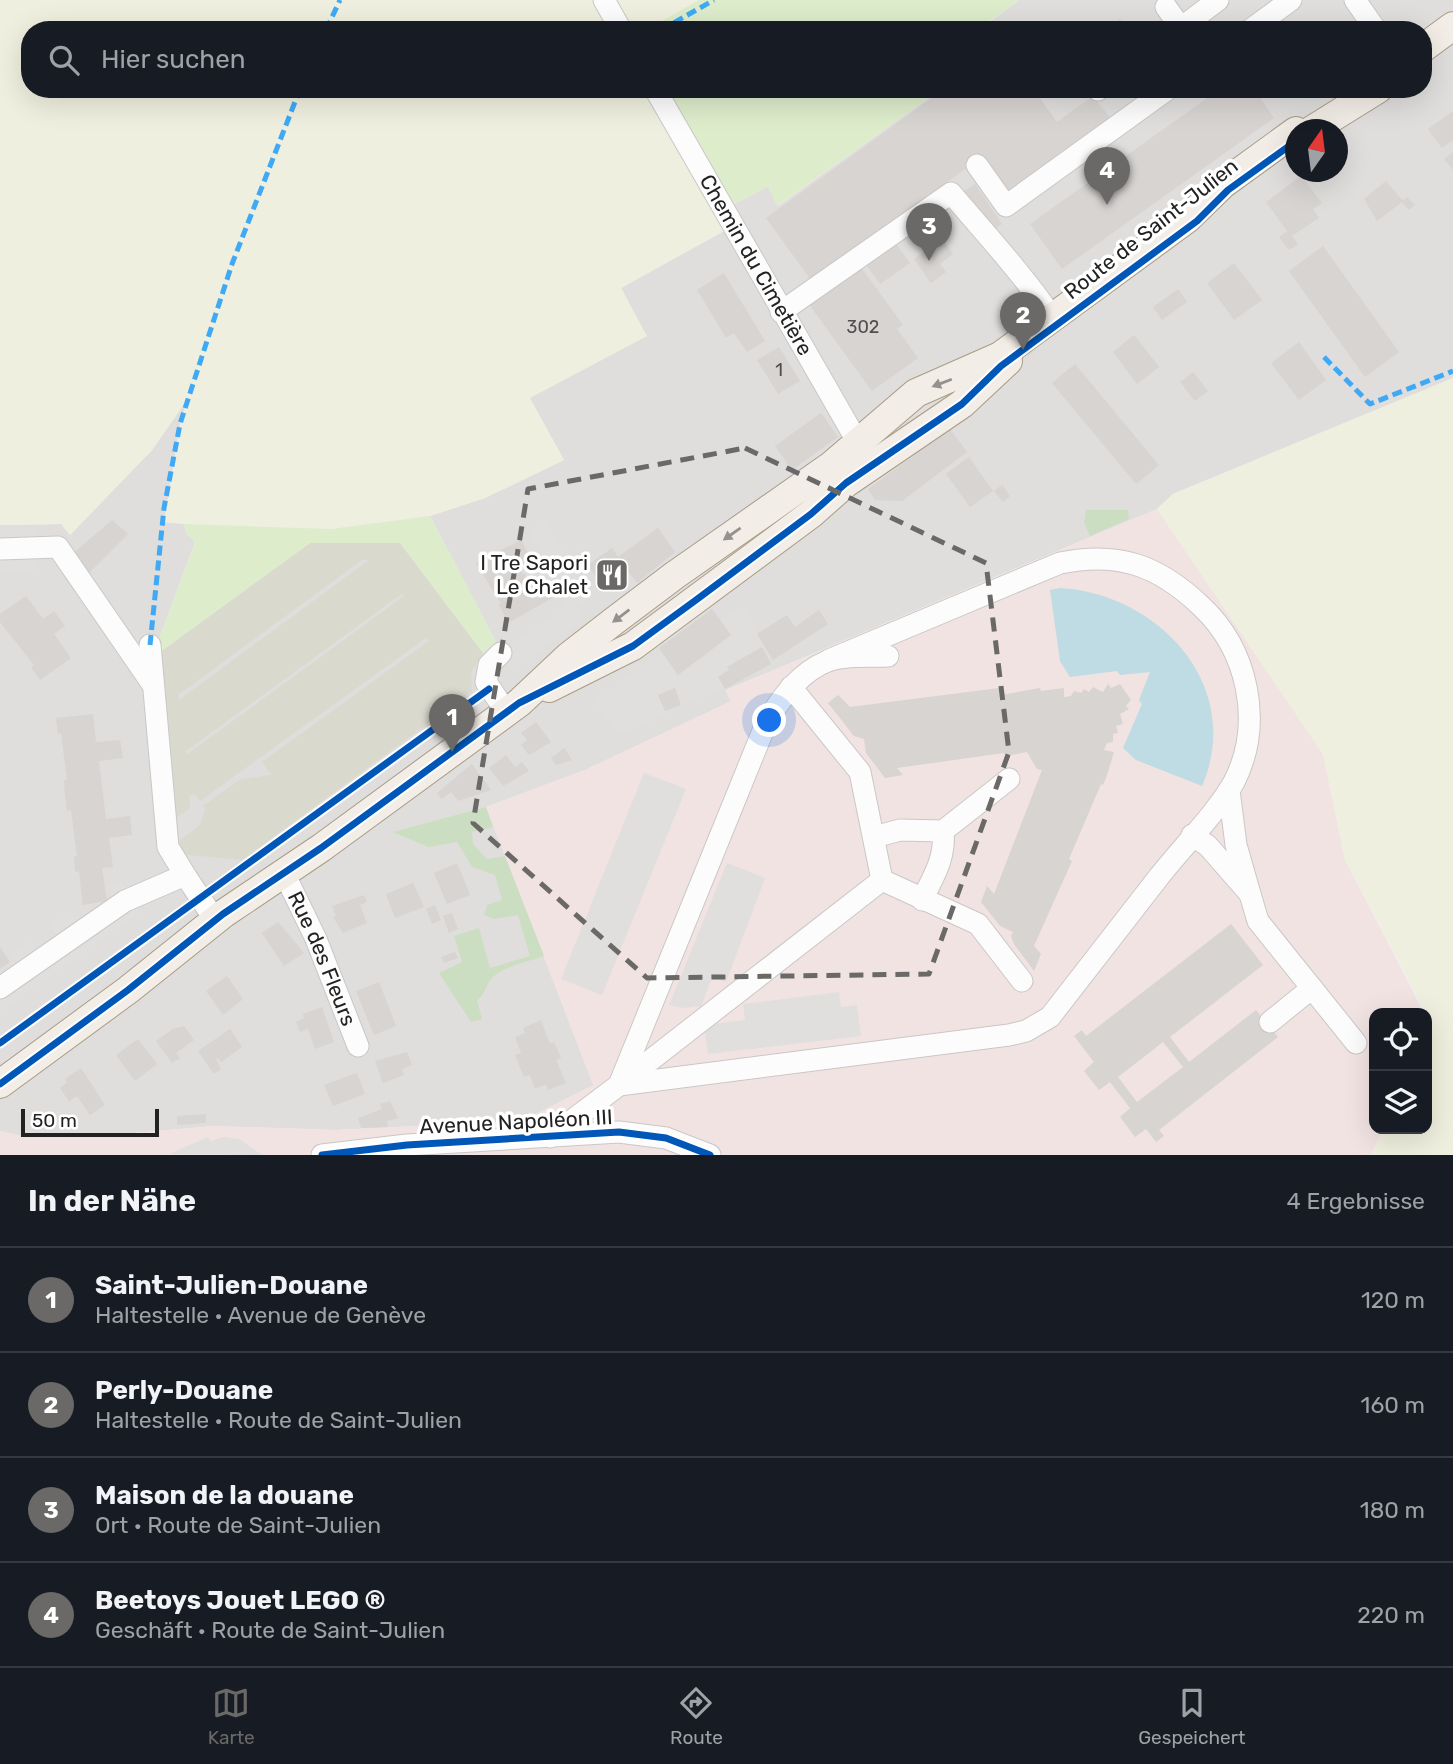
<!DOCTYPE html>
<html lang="de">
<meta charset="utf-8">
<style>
:root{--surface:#171b24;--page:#20242c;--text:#f1f3f6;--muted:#9ea1a6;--line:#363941;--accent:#6a6968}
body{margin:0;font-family:Rubik,sans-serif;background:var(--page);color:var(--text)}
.controls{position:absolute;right:21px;bottom:21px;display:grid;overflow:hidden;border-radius:14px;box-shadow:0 7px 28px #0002}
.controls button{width:63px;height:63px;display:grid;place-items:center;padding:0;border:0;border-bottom:2px solid var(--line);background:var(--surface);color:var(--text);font:35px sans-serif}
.compass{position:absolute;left:1285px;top:119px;width:63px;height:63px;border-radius:50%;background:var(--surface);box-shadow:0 7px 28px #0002;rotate:14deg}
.scale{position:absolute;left:21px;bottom:18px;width:138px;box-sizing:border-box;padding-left:7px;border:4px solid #222;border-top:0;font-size:19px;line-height:24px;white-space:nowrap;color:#222;-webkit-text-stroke:5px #fff;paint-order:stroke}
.you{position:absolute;left:770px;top:721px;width:24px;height:24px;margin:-18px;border:5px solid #fff;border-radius:50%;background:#1a73e8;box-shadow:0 0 0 10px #1a73e833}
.badge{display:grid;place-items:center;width:46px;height:46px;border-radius:50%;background:var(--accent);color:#fff;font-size:23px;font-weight:700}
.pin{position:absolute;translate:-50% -58px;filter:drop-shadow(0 2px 4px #0008)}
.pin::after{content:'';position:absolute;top:37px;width:24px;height:21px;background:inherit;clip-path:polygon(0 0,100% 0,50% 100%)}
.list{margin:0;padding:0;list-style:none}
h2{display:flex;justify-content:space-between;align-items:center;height:91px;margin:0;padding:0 28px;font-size:30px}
h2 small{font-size:23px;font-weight:400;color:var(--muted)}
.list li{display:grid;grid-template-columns:46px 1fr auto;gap:21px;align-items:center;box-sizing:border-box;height:105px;padding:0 28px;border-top:2px solid var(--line)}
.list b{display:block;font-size:26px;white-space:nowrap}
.list p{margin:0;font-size:23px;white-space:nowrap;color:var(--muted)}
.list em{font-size:23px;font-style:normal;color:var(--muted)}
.icon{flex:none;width:38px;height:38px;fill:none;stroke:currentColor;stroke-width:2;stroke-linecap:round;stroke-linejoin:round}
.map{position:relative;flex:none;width:1453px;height:1155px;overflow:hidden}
.search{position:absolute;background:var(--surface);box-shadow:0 7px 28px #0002;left:21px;right:21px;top:21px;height:77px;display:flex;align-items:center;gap:18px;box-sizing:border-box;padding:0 24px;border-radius:28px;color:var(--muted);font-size:26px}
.sheet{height:511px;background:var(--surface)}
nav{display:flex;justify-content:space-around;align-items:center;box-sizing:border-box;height:98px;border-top:2px solid var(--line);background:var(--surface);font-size:19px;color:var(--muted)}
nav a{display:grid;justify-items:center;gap:4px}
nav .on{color:var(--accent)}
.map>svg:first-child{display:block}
</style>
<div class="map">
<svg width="1453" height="1155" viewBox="0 0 1453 1155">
<rect width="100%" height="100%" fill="#f0eeeb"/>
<!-- residential -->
<path fill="#dfdedc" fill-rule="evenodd" d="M1019,0H1453V378L1173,494L1157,509L726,690L732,701L585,770L486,807L594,1085L522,1121L336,1130L214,1126L89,1137H26L0,1131V525L61,524L70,535L152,450L188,398L180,424L164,522L184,524L186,533L195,542L159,639L160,652L310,543H400L483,653L496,642L430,516L485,498L564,460L529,398L646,336L621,288L737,224L729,207L768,186L778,206L941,89H1423V30H987L984,26ZM1296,130H1338V172H1296Z"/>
<!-- commercial -->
<polygon fill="#f1e3e1" points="1157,509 1323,754 1345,860 1424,1013 1374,1013 1374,1129 1383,1129 1371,1155 0,1155 0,1131 26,1137 89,1137 214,1126 336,1130 522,1121 593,1085 486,807 585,770 731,701 725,691"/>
<!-- construction -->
<path fill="#d9d9cd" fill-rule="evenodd" d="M310,543H400L483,653L471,672L472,691L242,860L179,854L174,845L200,825L205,810L203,806L241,779L271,775L262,762L429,641L426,638L200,801L194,793L189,796L190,808L175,818L159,653ZM362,560H369L179,700L178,695ZM403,593L404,596L186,755V751Z"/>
<!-- farmland -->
<g fill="#efefdf">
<polygon points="0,0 596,0 613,30 30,30 30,89 646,89 726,229 621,288 647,336 530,398 564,460 485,498 430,516 378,525 331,529 240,528 164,522 187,400 152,450 70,535 61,524 0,525"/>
<polygon points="611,0 699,0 646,30 627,30"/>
<polygon points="1453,378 1453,1155 1371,1155 1383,1129 1427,1129 1427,1031 1430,1024 1427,1013 1345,860 1323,754 1157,509 1173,494"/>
</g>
<!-- grass -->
<g fill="#ddeccb">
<polygon points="699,0 1019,0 984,25 987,30 646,30"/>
<polygon points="661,89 941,89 777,206 768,186 729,207"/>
<polygon points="430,516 496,642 483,653 400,543 310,543 159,653 159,639 195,543 186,533 184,524 331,529"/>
</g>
<!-- forest -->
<g fill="#cbdec1">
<polygon points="1086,510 1128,510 1129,519 1090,536 1084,523"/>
<path d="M486,807L493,827L472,832L473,844L487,859L505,856L544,956C528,962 498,967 489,982C484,990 486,993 477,1000L482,1019L471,1022L439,973L462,962L454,936L479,928L490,968L530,956L518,915L494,919L484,915L487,905L502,900L495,875L472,867L457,842L428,847L393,832Z"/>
</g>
<!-- parking -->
<g fill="#e0dfde">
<polygon points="1033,89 1050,89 1068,114 1057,122"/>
<polygon points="547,522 587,599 575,606 583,620 518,667 506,649 566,607 567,601 530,533"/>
<polygon points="38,528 40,555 36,555 36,570 0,570 0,529"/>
<polygon points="744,606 765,646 718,676 725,689 681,705 675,688 659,695 666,715 618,735 595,701 661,651 678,674 731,636 720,620"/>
<polygon points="644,773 686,789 602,995 561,979"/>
<polygon points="727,863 765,878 726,982 712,978 701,1006 683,1008 669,1005"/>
<polygon points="122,881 140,913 0,1012 0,979 19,966 11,954 32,941 39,951 58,938 49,925 73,909 82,920 113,900 109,886"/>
<polygon points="839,992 841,1007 857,1005 861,1036 708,1054 704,1025 745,1020 743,1004"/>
<polygon points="208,1137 211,1141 223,1137 240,1139 262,1155 169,1154"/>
</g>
<!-- water -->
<path fill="#bfdbe3" d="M1060,588C1159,594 1245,686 1202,786L1136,760L1123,748L1142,704L1139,700L1150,672L1120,675L1117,671L1070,677L1060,661L1050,590Z"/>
<!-- building -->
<g fill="#d7d4d2" fill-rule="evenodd">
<polygon points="1120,19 1128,30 1105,30"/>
<polygon points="944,89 1033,89 1057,122 1093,96 1111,119 1009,194 968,167 811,280 766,218"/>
<polygon points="1220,89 1254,89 1274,118 1062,269 1030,224"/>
<polygon points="1453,111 1453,140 1442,148 1428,129"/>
<polygon points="1453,152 1453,170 1444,159"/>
<polygon points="1301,176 1322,203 1313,209 1319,218 1292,236 1298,244 1289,250 1279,237 1287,231 1266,202"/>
<polygon points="1386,181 1403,201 1407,197 1415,205 1409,210 1402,202 1377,221 1364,199"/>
<polygon points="975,184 1002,224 993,230 964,191"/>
<polygon points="942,238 953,254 940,264 946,272 931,283 914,259"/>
<polygon points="894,241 910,263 880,284 865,263"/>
<polygon points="1323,246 1399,352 1365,377 1289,271"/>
<polygon points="1234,263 1262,300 1234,320 1207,283"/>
<polygon points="860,266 903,325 897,329 918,358 872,391 808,303"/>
<polygon points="724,273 765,341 747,352 734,333 726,338 697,290"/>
<polygon points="1178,289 1187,302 1162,320 1153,307"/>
<polygon points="1134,335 1159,367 1137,384 1113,352"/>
<polygon points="1299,342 1326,380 1299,400 1271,363"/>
<polygon points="779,347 800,381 778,394 757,360"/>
<polygon points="1075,364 1159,465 1136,484 1052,383"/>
<polygon points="1193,372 1208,391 1195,401 1180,382"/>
<polygon points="821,413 838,437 792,470 775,446"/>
<polygon points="950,429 967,452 902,501 875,500 868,489"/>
<polygon points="969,457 993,491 970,507 946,474"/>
<polygon points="1002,485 1010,496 1003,502 994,491"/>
<polygon points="112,520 128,534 87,575 72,554"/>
<polygon points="658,528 675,552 637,583 628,571 604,589 588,565 612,548 618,557"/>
<polygon points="521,540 532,560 519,567 523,575 525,574 531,584 542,578 552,598 508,623 499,605 501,604 476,563"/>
<polygon points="26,596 43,619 54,611 65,626 54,634 71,658 40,680 31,667 34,665 0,622 0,614"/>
<polygon points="712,609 731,635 678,675 659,648"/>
<polygon points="819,610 828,624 773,660 757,634 787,615 795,627"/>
<polygon points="762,647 771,664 725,689 718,677 729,670 727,667"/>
<polygon points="1108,684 1111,688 1120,684 1131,700 1126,706 1129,709 1120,714 1123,724 1116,726 1118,733 1113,734 1113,742 1107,743 1104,750 1114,752 1107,775 1103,785 1101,784 1069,859 1072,861 1034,946 1041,954 1034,971 1014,944 1011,936 1013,932 1000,926 981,902 987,886 994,894 1042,770 1037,769 1027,752 1005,756 1004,753 897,768 903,775 885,778 866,753 864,739 854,736 828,703 838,695 850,707 999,688 1001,695 1040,688 1041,691 1064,688 1064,697 1071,696 1074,691 1081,693 1084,689 1089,692 1093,687 1103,692"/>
<polygon points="675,688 681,705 665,711 658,695"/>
<polygon points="93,714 96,742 120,740 123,758 99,761 106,819 130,816 132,835 109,838 113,867 102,868 107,901 83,905 79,871 75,872 74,857 77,856 71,810 67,811 65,795 64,780 67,780 61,733 58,734 56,718"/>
<polygon points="536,722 551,742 529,755 521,745 527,740 521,733"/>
<polygon points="564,748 572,760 556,765 551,758"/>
<polygon points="506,755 515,767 522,762 529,771 503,786 489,768"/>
<polygon points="472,764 491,790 458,801 451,792 442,799 437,793"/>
<polygon points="457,863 470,895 447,904 434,873"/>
<polygon points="413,883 424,907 395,918 386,894"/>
<polygon points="364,895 367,902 360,905 367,923 343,933 333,917 336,916 332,906"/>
<polygon points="435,905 441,920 432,924 426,909"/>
<polygon points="452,913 458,929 449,933 443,916"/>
<polygon points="278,922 304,953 284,966 262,933"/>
<path d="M1231,924L1263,965L1170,1037L1189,1062L1256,1010L1278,1037L1159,1130L1164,1136L1156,1142L1146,1129L1135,1137L1120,1117L1130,1108L1110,1082L1099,1090L1084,1071L1094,1062L1074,1036L1082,1030L1086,1036ZM1163,1042L1183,1067L1137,1102L1118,1077Z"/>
<polygon points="0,947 10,962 0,969"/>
<polygon points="455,952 458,958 444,963 441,957"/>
<polygon points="227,976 243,999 223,1015 206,991"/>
<polygon points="379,982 396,1026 374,1035 356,991"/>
<polygon points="322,1007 334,1042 315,1049 308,1029 300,1032 296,1022 304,1018 303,1014"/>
<polygon points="541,1020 550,1044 554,1042 561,1058 556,1060 566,1083 548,1090 546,1084 535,1089 530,1075 524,1077 515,1055 521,1053 515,1037 525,1033 523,1028"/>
<polygon points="184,1026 194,1040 176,1053 180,1058 172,1063 156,1041 173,1029"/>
<polygon points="230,1029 242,1047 221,1062 218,1058 216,1059 221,1069 214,1074 198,1051"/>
<polygon points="138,1039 157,1064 135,1081 116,1055"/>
<polygon points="407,1052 412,1065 402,1069 404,1075 383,1083 375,1061"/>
<polygon points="81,1068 105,1105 90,1115 77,1096 69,1101 60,1088 67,1083 65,1079"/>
<polygon points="357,1073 365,1094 333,1106 324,1085"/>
<polygon points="390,1101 398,1118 387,1121 388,1127 361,1128 358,1118 382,1109 380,1104"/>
<polygon points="206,1114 206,1123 177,1125 177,1116"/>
</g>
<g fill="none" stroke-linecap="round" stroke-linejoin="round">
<defs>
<g id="minor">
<polyline points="604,0 621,30"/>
<polyline points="1355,0 1376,30"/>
<polyline points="1166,7 1181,28"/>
<polyline points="1178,30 1218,0"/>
<polyline points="1250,30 1291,0"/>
<path id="s1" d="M655,89L857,441"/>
<polyline points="1098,90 1099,89"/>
<polyline points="977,165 1006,206 1168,89"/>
<path d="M781,312L951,193C983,231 1016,266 1045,307"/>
<polyline points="0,549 58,547 153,685"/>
<polyline points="150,645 168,847 185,875"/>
<polyline points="501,653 489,665 486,682 507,713"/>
<polyline points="791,687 860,772 882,880 978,924 1022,981"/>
<polyline points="1192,835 1208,846 1250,894 1236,845 1229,790"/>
<polyline points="874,837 900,830 943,831 1009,779"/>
<path id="s2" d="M283,871L316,939L358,1046"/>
<polyline points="1250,894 1258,921 1356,1043"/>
<path d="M922,900C933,877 946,858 943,831"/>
<polyline points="0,988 125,901 185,875 215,920"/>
<polyline points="1270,1022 1312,988"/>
<polyline points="620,1084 882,880"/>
<path d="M619,1085L1009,1035L1026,1031L1050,1017C1086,971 1122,925 1158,878C1179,851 1219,810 1234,782C1264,723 1248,650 1201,606C1158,565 1118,551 1060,563L829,660"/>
<path d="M550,1137L619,1085L767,721C782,697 801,671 828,661C845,654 871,657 888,656"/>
<polyline points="322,1155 407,1145 619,1132 666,1138 710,1155"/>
</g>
<g id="major">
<polyline points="1423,48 1453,26"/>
<polyline points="1312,130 1378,89"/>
<polyline points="549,688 633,646 811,514 846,483 962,404 1008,361"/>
<polyline points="0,1084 128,990 223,914 321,848 519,703 569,656 614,621 675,575 832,465 916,393 1000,356 1187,219 1223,184 1296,131"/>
</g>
</defs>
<!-- minor casing -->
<use href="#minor" stroke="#c9c8c7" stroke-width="23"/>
<!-- major casing -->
<use href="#major" stroke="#a79c86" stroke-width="30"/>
<!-- minor -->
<use href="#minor" stroke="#fdfcfc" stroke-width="21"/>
<!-- major -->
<use href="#major" stroke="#f3ede7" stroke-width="28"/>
<!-- quiet -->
<g stroke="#3fa9f5" stroke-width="5" stroke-dasharray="10 5" stroke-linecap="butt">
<polyline points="326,30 340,0"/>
<polyline points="661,30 714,0"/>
<polyline points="1324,357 1370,404 1453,371"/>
<polyline points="150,645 164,508 180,424 232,264 300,89"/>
</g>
<defs>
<g id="cycleway">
<polyline points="0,1043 489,689"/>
<polyline points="0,1084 128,990 223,914 321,848 519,703 633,646 696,600 811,514 846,483 962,404 1001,366 1197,221 1228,190 1296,141"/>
<polyline points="322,1155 407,1145 619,1132 666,1138 710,1155"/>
</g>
</defs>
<!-- cycleway casing -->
<use href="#cycleway" stroke="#fff" stroke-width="11"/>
<!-- cycleway -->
<use href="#cycleway" stroke="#0057b8" stroke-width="7"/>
</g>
<!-- one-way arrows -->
<defs><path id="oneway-solid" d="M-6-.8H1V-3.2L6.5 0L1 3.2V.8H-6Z" transform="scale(1.75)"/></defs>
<g fill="#95928e">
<use href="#oneway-solid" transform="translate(942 383) rotate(159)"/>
<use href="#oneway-solid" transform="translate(732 534) rotate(145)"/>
<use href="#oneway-solid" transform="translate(621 616) rotate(143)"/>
</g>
<!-- marked area -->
<path fill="none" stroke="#6a6968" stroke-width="5" stroke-dasharray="14 9" stroke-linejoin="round" d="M745,448L986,563L1009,752L929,974L647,978L473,823L528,489Z"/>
<!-- icons -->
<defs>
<symbol id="restaurant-square" viewBox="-11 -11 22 22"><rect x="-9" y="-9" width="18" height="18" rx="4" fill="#6a6968" stroke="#fff"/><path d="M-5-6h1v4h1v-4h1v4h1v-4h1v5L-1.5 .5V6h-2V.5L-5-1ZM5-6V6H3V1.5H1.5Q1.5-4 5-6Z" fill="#fff"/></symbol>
</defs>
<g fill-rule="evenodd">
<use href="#restaurant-square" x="593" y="556" width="38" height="38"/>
</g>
<g text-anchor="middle" stroke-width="7" stroke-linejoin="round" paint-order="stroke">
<!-- number labels -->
<g font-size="18" fill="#4f4e4e">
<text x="863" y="333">302</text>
<text x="779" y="376">1</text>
</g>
<!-- street labels -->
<g font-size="21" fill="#222" stroke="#fff">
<text transform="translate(1151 229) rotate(-38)" y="7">Route de Saint-Julien</text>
<text dy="7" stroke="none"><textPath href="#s1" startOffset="203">Chemin du Cimetière</textPath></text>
<text dy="7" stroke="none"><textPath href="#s2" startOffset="96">Rue des Fleurs</textPath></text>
<text transform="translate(516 1122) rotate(-3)" y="7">Avenue Napoléon III</text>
</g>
<!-- poi labels -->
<g font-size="21" fill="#222" stroke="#fff" text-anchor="end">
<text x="588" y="570">I Tre Sapori<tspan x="588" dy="24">Le Chalet</tspan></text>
</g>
</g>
</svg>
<div class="controls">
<button><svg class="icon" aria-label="locate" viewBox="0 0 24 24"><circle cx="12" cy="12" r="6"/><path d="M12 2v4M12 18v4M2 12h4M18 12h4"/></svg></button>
<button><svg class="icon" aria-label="layers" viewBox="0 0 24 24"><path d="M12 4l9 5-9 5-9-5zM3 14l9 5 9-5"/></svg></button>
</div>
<svg class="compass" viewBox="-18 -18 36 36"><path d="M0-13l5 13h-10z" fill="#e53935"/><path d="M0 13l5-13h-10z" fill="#9ea1a6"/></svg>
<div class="scale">50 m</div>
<div class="you"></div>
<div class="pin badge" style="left:452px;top:752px">1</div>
<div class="pin badge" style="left:1023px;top:350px">2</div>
<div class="pin badge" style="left:929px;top:261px">3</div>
<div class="pin badge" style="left:1107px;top:205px">4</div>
<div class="search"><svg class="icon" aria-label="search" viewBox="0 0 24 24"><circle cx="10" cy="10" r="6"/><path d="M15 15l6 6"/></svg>Hier suchen</div>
</div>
<section class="sheet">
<h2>In der Nähe<small>4 Ergebnisse</small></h2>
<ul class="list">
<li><span class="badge">1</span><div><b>Saint-Julien-Douane</b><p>Haltestelle · Avenue de Genève</p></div><em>120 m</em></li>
<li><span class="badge">2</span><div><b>Perly-Douane</b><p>Haltestelle · Route de Saint-Julien</p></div><em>160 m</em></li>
<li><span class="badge">3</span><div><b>Maison de la douane</b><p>Ort · Route de Saint-Julien</p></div><em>180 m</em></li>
<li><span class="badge">4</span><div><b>Beetoys Jouet LEGO ®</b><p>Geschäft · Route de Saint-Julien</p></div><em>220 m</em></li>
</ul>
</section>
<nav>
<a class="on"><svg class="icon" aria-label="map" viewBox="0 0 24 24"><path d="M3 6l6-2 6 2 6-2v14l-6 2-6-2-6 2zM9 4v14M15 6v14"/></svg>Karte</a>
<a><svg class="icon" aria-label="directions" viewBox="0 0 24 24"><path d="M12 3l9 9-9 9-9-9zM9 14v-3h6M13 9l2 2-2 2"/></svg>Route</a>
<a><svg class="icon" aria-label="saved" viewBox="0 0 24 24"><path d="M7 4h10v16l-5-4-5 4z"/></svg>Gespeichert</a>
</nav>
